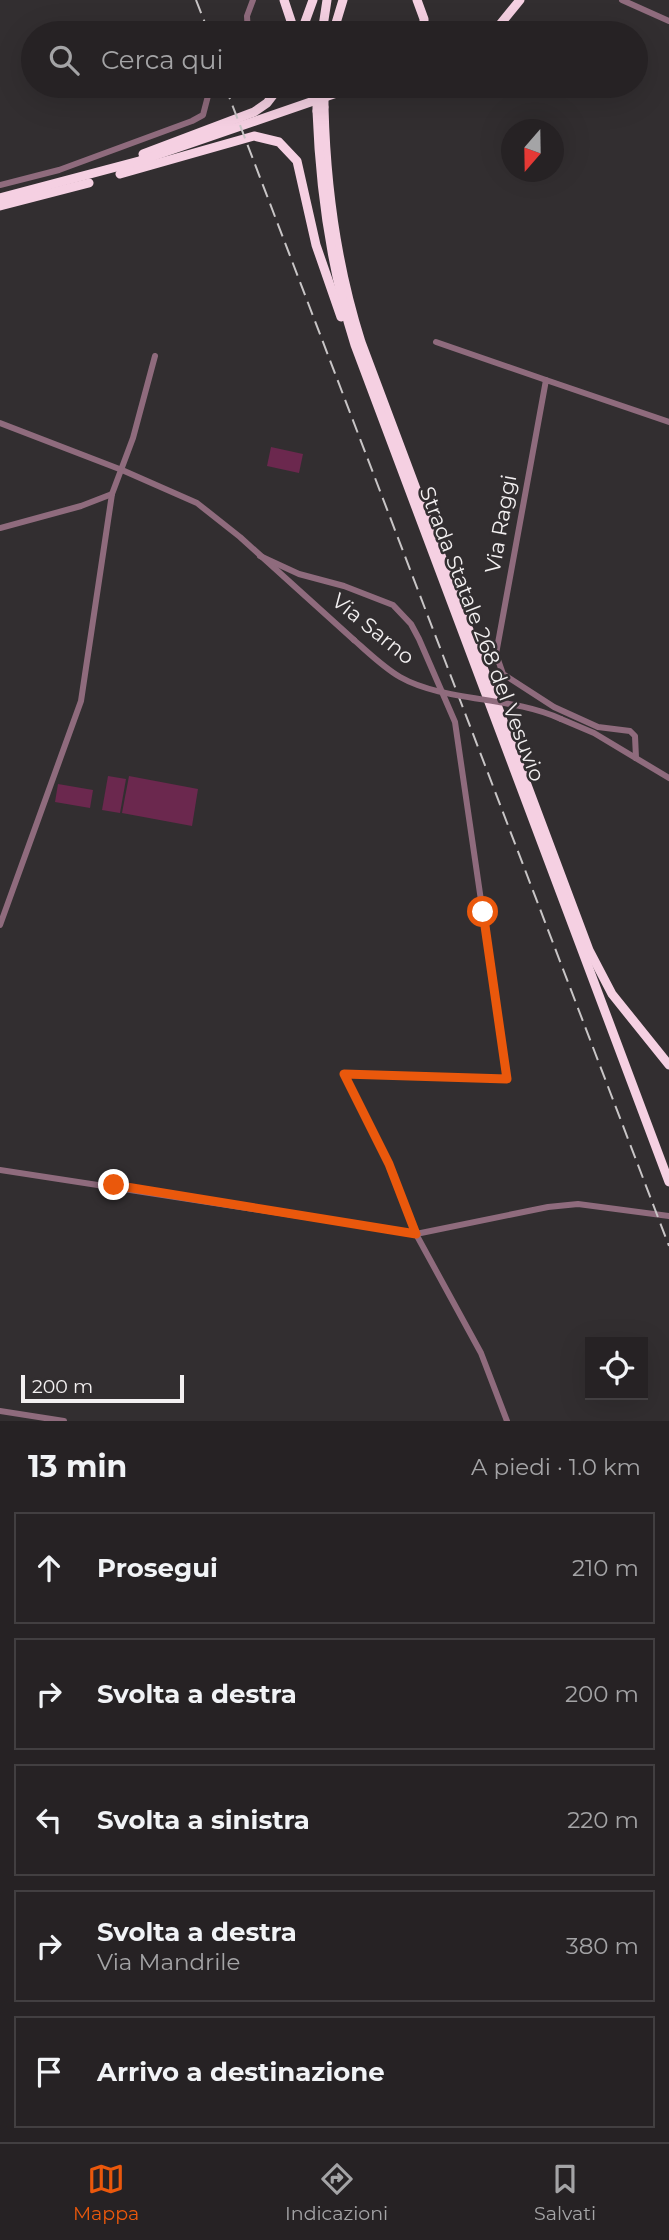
<!DOCTYPE html>
<html lang="it">
<meta charset="utf-8">
<style>
:root{--surface:#262224;--page:#322f31;--text:#f1f3f6;--muted:#a4a4a6;--line:#423f41;--accent:#ea580c}
body{margin:0;font-family:Montserrat,sans-serif;background:var(--page);color:var(--text)}
.controls{position:absolute;right:21px;bottom:21px;display:grid;overflow:hidden;border-radius:0px;box-shadow:0 7px 28px #0002}
.controls button{width:63px;height:63px;display:grid;place-items:center;padding:0;border:0;border-bottom:2px solid var(--line);background:var(--surface);color:var(--text);font:35px sans-serif}
.compass{position:absolute;left:501px;top:119px;width:63px;height:63px;border-radius:50%;background:var(--surface);box-shadow:0 7px 28px #0002;rotate:200deg}
.scale{position:absolute;left:21px;bottom:18px;width:163px;box-sizing:border-box;padding-left:7px;border:4px solid #f3f0f1;border-top:0;font-size:19px;line-height:24px;white-space:nowrap;color:#f3f0f1;-webkit-text-stroke:5px #322e30;paint-order:stroke}
.stop{position:absolute;width:21px;height:21px;margin:-16px;border:5px solid #ea580c;border-radius:50%;background:#fff}
.stop.end{background:#ea580c;border-color:#fff;box-shadow:0 2px 7px #0008}
.list{margin:0;padding:0;list-style:none}
h2{display:flex;justify-content:space-between;align-items:center;height:91px;margin:0;padding:0 28px;font-size:30px}
h2 small{font-size:23px;font-weight:400;color:var(--muted)}
.list li{display:grid;grid-template-columns:46px 1fr auto;gap:21px;align-items:center;box-sizing:border-box;height:112px;margin:0 14px 14px;padding:0 14px;border:2px solid var(--line);border-radius:0px}
.list b{display:block;font-size:26px;white-space:nowrap}
.list p{margin:0;font-size:23px;white-space:nowrap;color:var(--muted)}
.list em{font-size:23px;font-style:normal;color:var(--muted)}
.icon{flex:none;width:38px;height:38px;fill:none;stroke:currentColor;stroke-width:2;stroke-linecap:round;stroke-linejoin:round}
.map{position:relative;flex:none;width:669px;height:1421px;overflow:hidden}
.search{position:absolute;background:var(--surface);box-shadow:0 7px 28px #0002;left:21px;right:21px;top:21px;height:77px;display:flex;align-items:center;gap:18px;box-sizing:border-box;padding:0 24px;border-radius:38px;color:var(--muted);font-size:26px}
.sheet{height:721px;background:var(--surface)}
nav{display:flex;justify-content:space-around;align-items:center;box-sizing:border-box;height:98px;border-top:2px solid var(--line);background:var(--surface);font-size:19px;color:var(--muted)}
nav a{display:grid;justify-items:center;gap:4px}
nav .on{color:var(--accent)}
.map>svg:first-child{display:block}
</style>
<div class="map">
<svg width="669" height="1421" viewBox="0 0 669 1421">
<rect width="100%" height="100%" fill="#322e30"/>
<!-- green -->
<g fill="#6b284e">
<polygon points="271,447 303,454 299,473 267,466"/>
<polygon points="108,776 126,779 120,813 102,810"/>
<polygon points="129,776 198,789 192,826 122,813"/>
<polygon points="58,784 93,790 90,808 55,802"/>
</g>
<g fill="none" stroke-linecap="round" stroke-linejoin="round">
<!-- minor -->
<g stroke="#8f6b7d" stroke-width="6">
<polyline points="622,0 669,21"/>
<polyline points="248,33 247,16 253,0"/>
<polyline points="0,185 59,170 192,121 203,115 209,92 217,86"/>
<polyline points="436,342 546,380"/>
<polyline points="0,423 122,470 197,503 240,537 354,640"/>
<polyline points="0,528 81,506 112,494"/>
<polyline points="260,556 299,574 344,586 393,605 411,624 419,639 455,722 507,1079 344,1074 389,1164 416,1234 481,1353 507,1421"/>
<polyline points="561,719 594,733 669,778"/>
<polyline points="636,758 635,736 630,731 598,727 554,707 503,674 496,654 546,380 669,422"/>
<polyline points="0,925 81,701 112,494 133,438 155,356"/>
<polyline points="0,1170 416,1234 548,1207 578,1204 669,1216"/>
<polyline points="0,1411 64,1421"/>
</g>
<!-- highway -->
<g stroke="#f5d0e2" stroke-width="9">
<polyline points="284,0 295,33"/>
<polyline points="417,0 424,19 424,33"/>
<polyline points="301,33 313,0"/>
<polyline points="322,33 327,0"/>
<polyline points="333,33 343,0"/>
<polyline points="493,33 520,0"/>
<path d="M324,107C326,186 337,267 361,342L589,950L612,994L669,1065"/>
<path d="M317,111C320,190 331,269 355,345L669,1182"/>
<polyline points="143,154 254,112 267,103 280,86"/>
<polyline points="120,174 254,136 279,142 297,161 316,245 341,317"/>
<polyline points="0,198 139,161 357,86"/>
<polyline points="0,206 89,183"/>
</g>
<!-- rail -->
<g stroke="#c8c5c6" stroke-width="2" stroke-dasharray="14 7" stroke-linecap="butt">
<polyline points="196,0 209,33"/>
<polyline points="225,86 669,1246"/>
</g>
<!-- minor-bridge -->
<path stroke="#8f6b7d" stroke-width="6" d="M354,640C369,653 383,667 400,677C444,702 511,696 561,719"/>
<!-- highway-bridge -->
<g stroke="#f5d0e2" stroke-width="9">
<polyline points="324,107 324,90"/>
<polyline points="317,111 317,93"/>
</g>
</g>
<g fill="none" stroke-linecap="round" stroke-linejoin="round">
<!-- route -->
<polyline stroke="#ea580c" stroke-width="9" points="114,1185 416,1234 389,1164 344,1074 507,1079 483,912"/>
</g>
<g text-anchor="middle" stroke-width="5" stroke-linejoin="round" paint-order="stroke">
<!-- street labels -->
<g font-size="21" fill="#f3f0f1" stroke="#322e30">
<text transform="translate(501 524) rotate(-80)" y="7">Via Raggi</text>
<text transform="translate(373 629) rotate(39)" y="7">Via Sarno</text>
<text transform="translate(482 634) rotate(69)" y="7">Strada Statale 268 del Vesuvio</text>
</g>
</g>
</svg>
<div class="controls">
<button><svg class="icon" aria-label="locate" viewBox="0 0 24 24"><circle cx="12" cy="12" r="6"/><path d="M12 2v4M12 18v4M2 12h4M18 12h4"/></svg></button>
</div>
<svg class="compass" viewBox="-18 -18 36 36"><path d="M0-13l5 13h-10z" fill="#e53935"/><path d="M0 13l5-13h-10z" fill="#a4a4a6"/></svg>
<div class="scale">200 m</div>
<div class="stop" style="left:483px;top:912px"></div>
<div class="stop end" style="left:114px;top:1185px"></div>
<div class="search"><svg class="icon" aria-label="search" viewBox="0 0 24 24"><circle cx="10" cy="10" r="6"/><path d="M15 15l6 6"/></svg>Cerca qui</div>
</div>
<section class="sheet">
<h2>13 min<small>A piedi · 1.0 km</small></h2>
<ul class="list">
<li><svg class="icon" aria-label="ahead" viewBox="0 0 24 24"><path d="M12 20V5M6 11l6-6 6 6"/></svg><div><b>Prosegui</b></div><em>210 m</em></li>
<li><svg class="icon" aria-label="right" viewBox="0 0 24 24"><path d="M7 20v-9h11M14 6l5 5-5 5"/></svg><div><b>Svolta a destra</b></div><em>200 m</em></li>
<li><svg class="icon" aria-label="left" viewBox="0 0 24 24"><path d="M17 20v-9H6M10 6l-5 5 5 5"/></svg><div><b>Svolta a sinistra</b></div><em>220 m</em></li>
<li><svg class="icon" aria-label="right" viewBox="0 0 24 24"><path d="M7 20v-9h11M14 6l5 5-5 5"/></svg><div><b>Svolta a destra</b><p>Via Mandrile</p></div><em>380 m</em></li>
<li><svg class="icon" aria-label="arrive" viewBox="0 0 24 24"><path d="M6 21V4h12l-3 4 3 4H6"/></svg><div><b>Arrivo a destinazione</b></div></li>
</ul>
</section>
<nav>
<a class="on"><svg class="icon" aria-label="map" viewBox="0 0 24 24"><path d="M3 6l6-2 6 2 6-2v14l-6 2-6-2-6 2zM9 4v14M15 6v14"/></svg>Mappa</a>
<a><svg class="icon" aria-label="directions" viewBox="0 0 24 24"><path d="M12 3l9 9-9 9-9-9zM9 14v-3h6M13 9l2 2-2 2"/></svg>Indicazioni</a>
<a><svg class="icon" aria-label="saved" viewBox="0 0 24 24"><path d="M7 4h10v16l-5-4-5 4z"/></svg>Salvati</a>
</nav>
